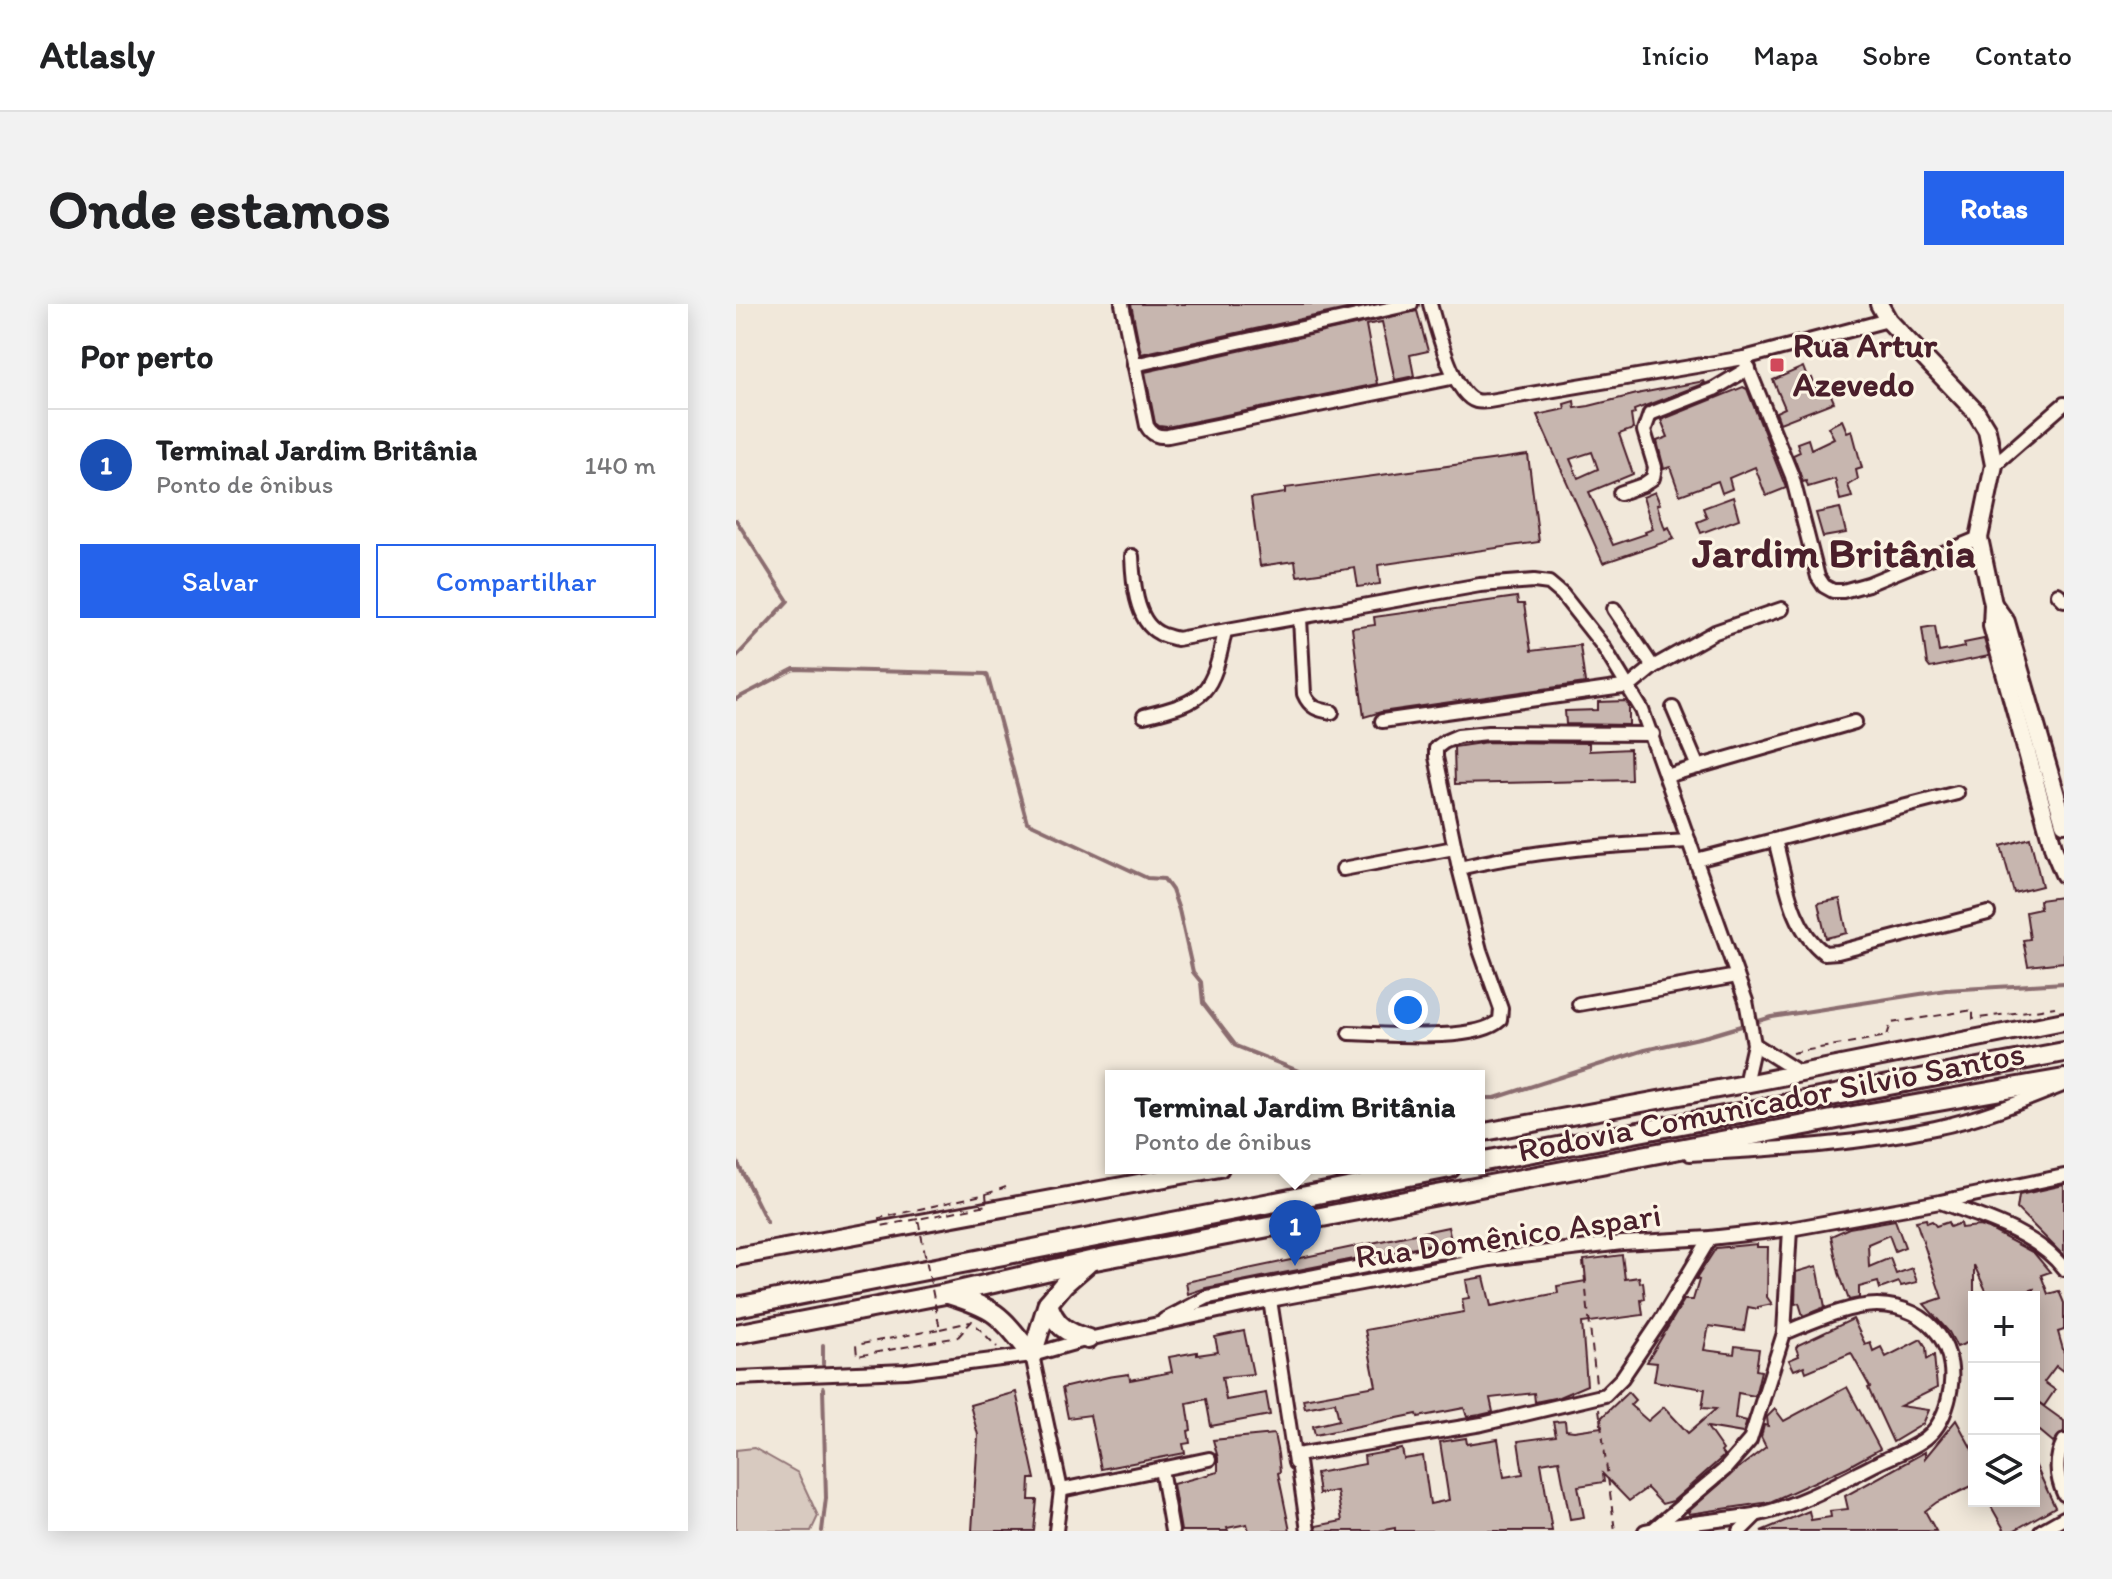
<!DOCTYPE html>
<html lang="pt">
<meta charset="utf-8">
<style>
:root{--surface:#fff;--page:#f2f2f2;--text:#202124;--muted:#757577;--line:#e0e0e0;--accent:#2563eb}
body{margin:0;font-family:Itim,sans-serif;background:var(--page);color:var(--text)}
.controls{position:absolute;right:24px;bottom:24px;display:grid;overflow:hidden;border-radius:0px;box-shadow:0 4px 20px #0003}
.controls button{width:72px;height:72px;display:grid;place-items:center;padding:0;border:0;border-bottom:2px solid var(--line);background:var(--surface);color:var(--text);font:40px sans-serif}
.you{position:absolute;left:672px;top:706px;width:28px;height:28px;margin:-20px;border:6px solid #fff;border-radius:50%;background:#1a73e8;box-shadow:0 0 0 12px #1a73e833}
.badge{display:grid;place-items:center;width:52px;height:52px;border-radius:50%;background:var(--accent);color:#fff;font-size:26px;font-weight:700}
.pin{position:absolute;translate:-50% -66px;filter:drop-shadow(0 2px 4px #0008)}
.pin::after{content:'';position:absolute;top:42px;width:28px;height:24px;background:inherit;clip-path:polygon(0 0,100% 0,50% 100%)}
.popup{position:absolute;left:369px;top:766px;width:380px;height:104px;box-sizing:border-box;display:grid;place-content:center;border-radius:0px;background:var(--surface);filter:drop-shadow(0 2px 6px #0005);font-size:26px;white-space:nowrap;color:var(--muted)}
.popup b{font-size:30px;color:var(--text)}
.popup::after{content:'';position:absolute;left:50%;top:100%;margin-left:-16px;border:16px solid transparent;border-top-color:var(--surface)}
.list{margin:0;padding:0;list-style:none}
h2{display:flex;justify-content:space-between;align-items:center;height:104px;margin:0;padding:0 32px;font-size:34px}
h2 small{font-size:26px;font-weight:400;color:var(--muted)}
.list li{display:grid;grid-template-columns:52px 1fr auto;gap:24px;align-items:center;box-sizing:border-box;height:112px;padding:0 32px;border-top:2px solid var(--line)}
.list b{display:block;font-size:30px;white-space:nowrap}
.list p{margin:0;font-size:26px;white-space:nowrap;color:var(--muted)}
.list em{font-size:26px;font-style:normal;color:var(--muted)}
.actions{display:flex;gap:16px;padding:24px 32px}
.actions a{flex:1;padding:18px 0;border:2px solid var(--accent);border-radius:0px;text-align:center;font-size:28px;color:var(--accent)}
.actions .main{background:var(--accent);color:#fff}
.icon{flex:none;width:44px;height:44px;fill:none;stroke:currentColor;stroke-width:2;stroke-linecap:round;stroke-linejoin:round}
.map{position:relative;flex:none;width:1328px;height:1227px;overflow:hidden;border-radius:0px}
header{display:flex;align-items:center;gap:48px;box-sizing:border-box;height:112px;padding:0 40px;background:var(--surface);border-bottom:2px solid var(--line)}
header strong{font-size:38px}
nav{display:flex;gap:44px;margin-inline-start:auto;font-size:28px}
.intro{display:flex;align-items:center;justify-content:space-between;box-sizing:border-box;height:192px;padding:0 48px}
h1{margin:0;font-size:56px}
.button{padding:20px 36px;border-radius:0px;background:var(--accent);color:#fff;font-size:28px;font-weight:700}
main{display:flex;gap:48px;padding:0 48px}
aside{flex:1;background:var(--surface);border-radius:0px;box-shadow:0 4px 20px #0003}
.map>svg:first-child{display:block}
</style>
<header>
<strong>Atlasly</strong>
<nav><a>Início</a><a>Mapa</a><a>Sobre</a><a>Contato</a></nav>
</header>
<div class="intro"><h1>Onde estamos</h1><a class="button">Rotas</a></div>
<main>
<aside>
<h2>Por perto<small></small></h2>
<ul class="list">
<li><span class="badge" style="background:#1a4fb4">1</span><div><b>Terminal Jardim Britânia</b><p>Ponto de ônibus</p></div><em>140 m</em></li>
</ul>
<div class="actions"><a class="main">Salvar</a><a>Compartilhar</a></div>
</aside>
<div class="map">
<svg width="1328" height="1227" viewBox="0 0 1328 1227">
<rect width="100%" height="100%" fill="#f1e8da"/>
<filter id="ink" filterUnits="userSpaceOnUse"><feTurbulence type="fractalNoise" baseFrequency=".0125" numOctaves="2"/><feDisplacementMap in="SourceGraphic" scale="16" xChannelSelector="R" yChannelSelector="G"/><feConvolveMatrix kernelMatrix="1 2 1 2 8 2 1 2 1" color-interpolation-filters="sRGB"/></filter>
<g filter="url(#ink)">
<!-- green -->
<polygon fill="#d8cac0" stroke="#917476" stroke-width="2" points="18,1144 62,1169 82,1212 75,1227 0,1227 0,1146"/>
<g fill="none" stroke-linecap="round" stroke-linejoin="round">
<!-- stream -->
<g stroke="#8b6d6f" stroke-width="4">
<polyline points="0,216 52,297 0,353"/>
<polyline points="0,395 58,365 251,370 291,518 411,574 428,575 436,586 443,606 457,668 465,678 467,699 500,742 575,772"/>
<polyline points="743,794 759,794 909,746 972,732 1036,713 1210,686 1328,679"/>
<polyline points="0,856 31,918"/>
<polyline points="87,1041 87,1060"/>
<polyline points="86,1227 90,1194 87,1084"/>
</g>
</g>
<!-- building -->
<g fill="#c7b6af" stroke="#4a1f2b" stroke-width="2" fill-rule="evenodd">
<polygon points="395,0 633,0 405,50"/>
<polygon points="681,7 692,47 674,51 678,72 659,76 646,18 630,21 641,80 431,123 423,122 419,119 409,68"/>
<polygon points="1067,63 1072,76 1076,74 1082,89 1092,84 1098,98 1044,119 1040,108 1049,104 1037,76"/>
<path d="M968,77L969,79L898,106L899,110L895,111L897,125L883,130L897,170L853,188L877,241L910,230L909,228L917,225L907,193L919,188L924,200L921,201L929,225L933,223L938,235L867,259L801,111L829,105L828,100L838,97L839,104L853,102L905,89ZM856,148L862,165L842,174L834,155Z"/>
<polygon points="1007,83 1011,85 1050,184 1030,192 1019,163 993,174 996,185 986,189 982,177 944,191 934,163 928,165 921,137 932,133 925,116"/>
<polygon points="1106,116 1111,128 1116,126 1126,164 1120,166 1122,175 1112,181 1116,193 1104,196 1099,175 1072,183 1070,177 1067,178 1057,151 1064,148 1061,139 1072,135 1075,145 1098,134 1092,123"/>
<polygon points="792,151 803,238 642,261 644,280 622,283 619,264 561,272 559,257 524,262 515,194 549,189 549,184"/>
<polygon points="997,193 1003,215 965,229 961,218 971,214 967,204"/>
<polygon points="1104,204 1110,229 1087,233 1080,209"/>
<polygon points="781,293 782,300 788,300 795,347 844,341 849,379 645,408 628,413 616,324 639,321 638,313"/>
<polygon points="1199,322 1203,348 1229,343 1228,339 1248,335 1253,352 1194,364 1191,360 1186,324"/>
<polygon points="890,397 893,402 893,421 830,420 829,407 862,406 862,398"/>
<polygon points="752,438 853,439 853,447 894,445 895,476 719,480 718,443"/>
<polygon points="1294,534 1306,582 1278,589 1265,542"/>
<polygon points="1325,593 1328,597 1328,658 1292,662 1287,636 1294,635 1290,608 1304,605 1303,596"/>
<polygon points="1104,595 1111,629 1090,634 1082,599"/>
<polygon points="1328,881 1328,952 1281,905 1283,891"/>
<polygon points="1190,915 1191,919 1196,917 1200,922 1212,918 1214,923 1224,919 1225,924 1243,922 1253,925 1298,949 1314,968 1305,971 1312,990 1323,987 1328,999 1328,1026 1322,1028 1328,1049 1328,1068 1320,1062 1308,1078 1319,1086 1308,1102 1298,1095 1298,1030 1302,1027 1298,1012 1298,985 1276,993 1253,993 1238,961 1238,1036 1221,1043 1213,1028 1188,1000 1206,994 1180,917"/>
<polygon points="1159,916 1169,943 1159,947 1153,931 1132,940 1133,963 1154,954 1160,970 1176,964 1181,978 1165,982 1163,978 1144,985 1142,978 1123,983 1123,994 1113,996 1103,969 1095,932 1113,924"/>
<polygon points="712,923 715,936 470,984 452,990 450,978"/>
<polygon points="1021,940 1021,943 1032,943 1031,993 1036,1000 1022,1003 1022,1005 1012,1003 1008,1027 973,1022 968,1046 998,1050 999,1042 1023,1045 1020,1066 1025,1067 1019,1092 1002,1089 999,1114 1011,1117 1007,1129 971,1123 987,1146 985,1148 988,1152 937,1197 926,1200 911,1184 893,1197 867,1170 868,1178 842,1182 848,1213 834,1215 823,1156 805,1159 816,1227 659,1227 659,1224 643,1227 581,1227 580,1222 606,1217 601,1187 583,1190 580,1169 629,1160 628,1152 666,1145 668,1155 687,1152 694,1200 713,1196 704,1138 730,1134 731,1140 762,1135 768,1173 787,1170 782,1137 820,1132 817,1118 829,1117 830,1126 838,1127 866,1123 865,1114 892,1088 899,1096 894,1101 912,1117 928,1103 952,1129 980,1105 966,1104 969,1085 918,1077 921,1059 911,1058 948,996 957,996 963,976 960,975 980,944"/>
<polygon points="886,951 889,975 903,973 904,979 907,978 909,995 905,996 907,1011 846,1019 851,1081 823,1093 799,1098 798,1089 754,1094 757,1108 744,1111 731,1113 728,1104 682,1113 681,1110 579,1131 577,1122 603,1116 599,1098 569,1104 567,1095 640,1082 629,1026 728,1008 726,995 733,994 730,976 748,973 755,1002 822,989 821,982 850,977 848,956"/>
<polygon points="1081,962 1089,1003 1067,1012 1063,999 1059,1000 1060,968"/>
<polygon points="1117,1015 1129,1040 1134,1038 1137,1047 1145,1043 1150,1053 1185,1035 1190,1043 1191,1055 1198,1051 1201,1084 1164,1102 1193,1106 1187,1120 1157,1138 1132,1084 1134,1083 1115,1049 1070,1068 1068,1062 1058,1066 1053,1056 1063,1052 1060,1044 1062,1041"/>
<polygon points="508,1027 517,1070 486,1073 490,1096 530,1089 534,1111 475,1122 470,1095 451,1099 455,1126 452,1127 454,1139 447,1140 449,1149 365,1165 354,1111 332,1114 326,1084 372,1073 393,1070 394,1076 436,1068 433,1053 461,1048 461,1051 482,1048 479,1033"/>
<polygon points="1111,1083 1144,1145 1111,1163 1034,1198 953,1210 952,1208 1000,1166 1030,1143 1025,1133 1028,1121 1032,1122 1031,1113 1039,1105 1048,1117"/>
<polygon points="280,1088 299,1175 294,1175 293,1196 301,1196 298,1227 236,1227 242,1131 234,1101"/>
<polygon points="1303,1099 1328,1117 1328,1127 1317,1138 1298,1122 1298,1105"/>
<polygon points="1220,1116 1238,1149 1238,1181 1201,1198 1189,1207 1200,1227 1025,1227 1073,1207 1075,1216 1095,1213 1094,1207 1112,1205 1109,1192 1189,1148 1189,1154"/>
<polygon points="538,1130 542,1150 544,1168 542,1169 554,1227 513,1227 511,1220 491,1224 492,1227 445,1227 437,1180 482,1168 482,1154 477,1136"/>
<polygon points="1298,1158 1319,1203 1277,1227 1269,1227 1252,1197 1298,1197"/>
</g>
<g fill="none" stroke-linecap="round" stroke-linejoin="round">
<defs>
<g id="minor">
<path d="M386,0L411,122C416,131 422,133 432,132L719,73"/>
<path d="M694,0C700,21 717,91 740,97C744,98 749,97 753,97L1008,54L1152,16"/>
<polyline points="1008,54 1056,172 1082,273 1088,282 1097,287 1107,287 1132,280 1243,234"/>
<polyline points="398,61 675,0"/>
<polyline points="1258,161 1328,100"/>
<polyline points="884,189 907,181 917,174 919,163 908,127 914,110 978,85 1013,64"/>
<path d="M396,252C397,275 399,317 423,329C428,332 435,333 441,335L744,281L798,277L813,279L826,290L867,342L906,406L1010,697L1018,740L1009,780"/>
<polyline points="1322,290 1328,296"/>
<polyline points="878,305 917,363"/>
<path d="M564,314L568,390C574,404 582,406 596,408"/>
<polyline points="937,404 962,463"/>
<path d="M408,412C471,397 476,390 489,327"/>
<polyline points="646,417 894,382 917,363 979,328 1046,305"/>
<polyline points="930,472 1119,418"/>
<path d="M1039,536C1050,575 1054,623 1088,649L1102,648L1252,609"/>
<polyline points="960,556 1221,489"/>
<polyline points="723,564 700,453 700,444 708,438 722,432 752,429 917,430"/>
<polyline points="607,565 718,544"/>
<polyline points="843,700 1001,672"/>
<path d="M613,729C647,730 740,739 764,716L765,705L744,646L723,564C799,546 876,541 953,537"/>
<polyline points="1018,740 1064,769"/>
<path d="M954,850C1036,845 1118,841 1199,824C1243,815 1285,798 1327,781"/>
<path d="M1207,899C1249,914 1300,929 1328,965"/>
<polyline points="534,996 559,1159"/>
<polyline points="428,1016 472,993 701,948 725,947 751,955"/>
<polyline points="296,1051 325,1186 320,1227"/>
<polyline points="0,1074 170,1067 296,1051 352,1035 534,996 754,955 886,939 974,934 1054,925 1204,898 1328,872"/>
<path d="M1328,1137C1319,1154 1320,1173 1328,1190"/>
<polyline points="425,1165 436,1227"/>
<polyline points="325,1186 473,1155"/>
<polyline points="920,1223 988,1166 1014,1136 1048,1029 1054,925"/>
<polyline points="572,1227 561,1151 746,1120 869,1091 886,1074 925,1016 974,934"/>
<path d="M909,1227C945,1219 982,1217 1018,1211C1061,1203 1104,1178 1142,1159C1156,1152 1173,1146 1186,1137C1200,1128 1208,1112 1212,1097C1226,1046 1196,1002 1141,1001C1111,1001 1076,1018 1048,1029"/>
<polyline points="1004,1227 1021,1210"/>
<polyline points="1305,1227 1328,1214"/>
</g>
<g id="major">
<polyline points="1143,0 1152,16 1240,108 1251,126 1258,161 1243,234 1257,300 1256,322 1318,546 1328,570"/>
<polyline points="1257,300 1270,318 1328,519"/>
<polyline points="743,829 1009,780 1328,717"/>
<polyline points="0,953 484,864"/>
</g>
<g id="highway">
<polyline points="743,858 1328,748"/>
<path d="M212,990C261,1005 264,1011 296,1051"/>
<path d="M312,999C318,1021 331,1029 352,1035"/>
<polyline points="0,1003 714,864"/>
<polyline points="0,1030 209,990 354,957 1117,812 1328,775"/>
<polyline points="296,1051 312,999 328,980 351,960"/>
</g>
</defs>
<!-- minor casing -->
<use href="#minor" stroke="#4a1f2b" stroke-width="18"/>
<!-- major casing -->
<use href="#major" stroke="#4a1f2b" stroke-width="22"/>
<!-- highway casing -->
<use href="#highway" stroke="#4a1f2b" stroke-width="24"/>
<!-- path -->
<g stroke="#4a1f2b" stroke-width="2" stroke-dasharray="8 6" stroke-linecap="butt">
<polyline points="1056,749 1151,732 1155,719 1237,706 1237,715 1319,703"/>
<polyline points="250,890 270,883"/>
<polyline points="847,958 860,1079"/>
<polyline points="204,1025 234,1018"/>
<polyline points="222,1033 236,1017 261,1043"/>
<polyline points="863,1105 879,1227"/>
</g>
<!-- minor -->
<use href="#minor" stroke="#fcf5e5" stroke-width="12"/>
<!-- major -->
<use href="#major" stroke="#fcf5e5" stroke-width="16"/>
<!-- highway -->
<use href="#highway" stroke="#fcf5e5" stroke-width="18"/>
<!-- path-bridge -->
<polyline stroke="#4a1f2b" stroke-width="2" stroke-dasharray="8 6" stroke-linecap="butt" points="182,915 145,922 144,914 250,890 251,901 182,915 204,1025 120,1041 121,1052 222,1033"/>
</g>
</g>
<!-- markers -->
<rect fill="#d1495b" stroke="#fcf5e5" stroke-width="3" x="1033" y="53" width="16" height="16" rx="4"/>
<g text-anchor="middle" stroke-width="6" stroke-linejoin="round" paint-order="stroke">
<!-- poi labels -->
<g font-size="34" font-weight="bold" fill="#4a1f2b" stroke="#fcf5e5" text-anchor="start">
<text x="1057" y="53">Rua Artur<tspan x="1057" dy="39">Azevedo</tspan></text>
</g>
<!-- street labels -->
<g font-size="34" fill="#4a1f2b" stroke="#fcf5e5">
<text transform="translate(1035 797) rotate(-11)" y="12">Rodovia Comunicador Silvio Santos</text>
<text transform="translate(772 931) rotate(-8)" y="12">Rua Domênico Aspari</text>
</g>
<!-- district labels -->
<g font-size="42" font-weight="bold" fill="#4a1f2b" stroke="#fcf5e5">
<text x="1098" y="263">Jardim Britânia</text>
</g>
</g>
</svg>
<div class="controls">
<button>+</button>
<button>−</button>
<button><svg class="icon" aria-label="layers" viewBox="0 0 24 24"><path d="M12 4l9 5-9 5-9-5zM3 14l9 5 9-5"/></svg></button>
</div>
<div class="you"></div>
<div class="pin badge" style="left:559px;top:962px;background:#1a4fb4">1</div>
<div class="popup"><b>Terminal Jardim Britânia</b>Ponto de ônibus</div>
</div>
</main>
